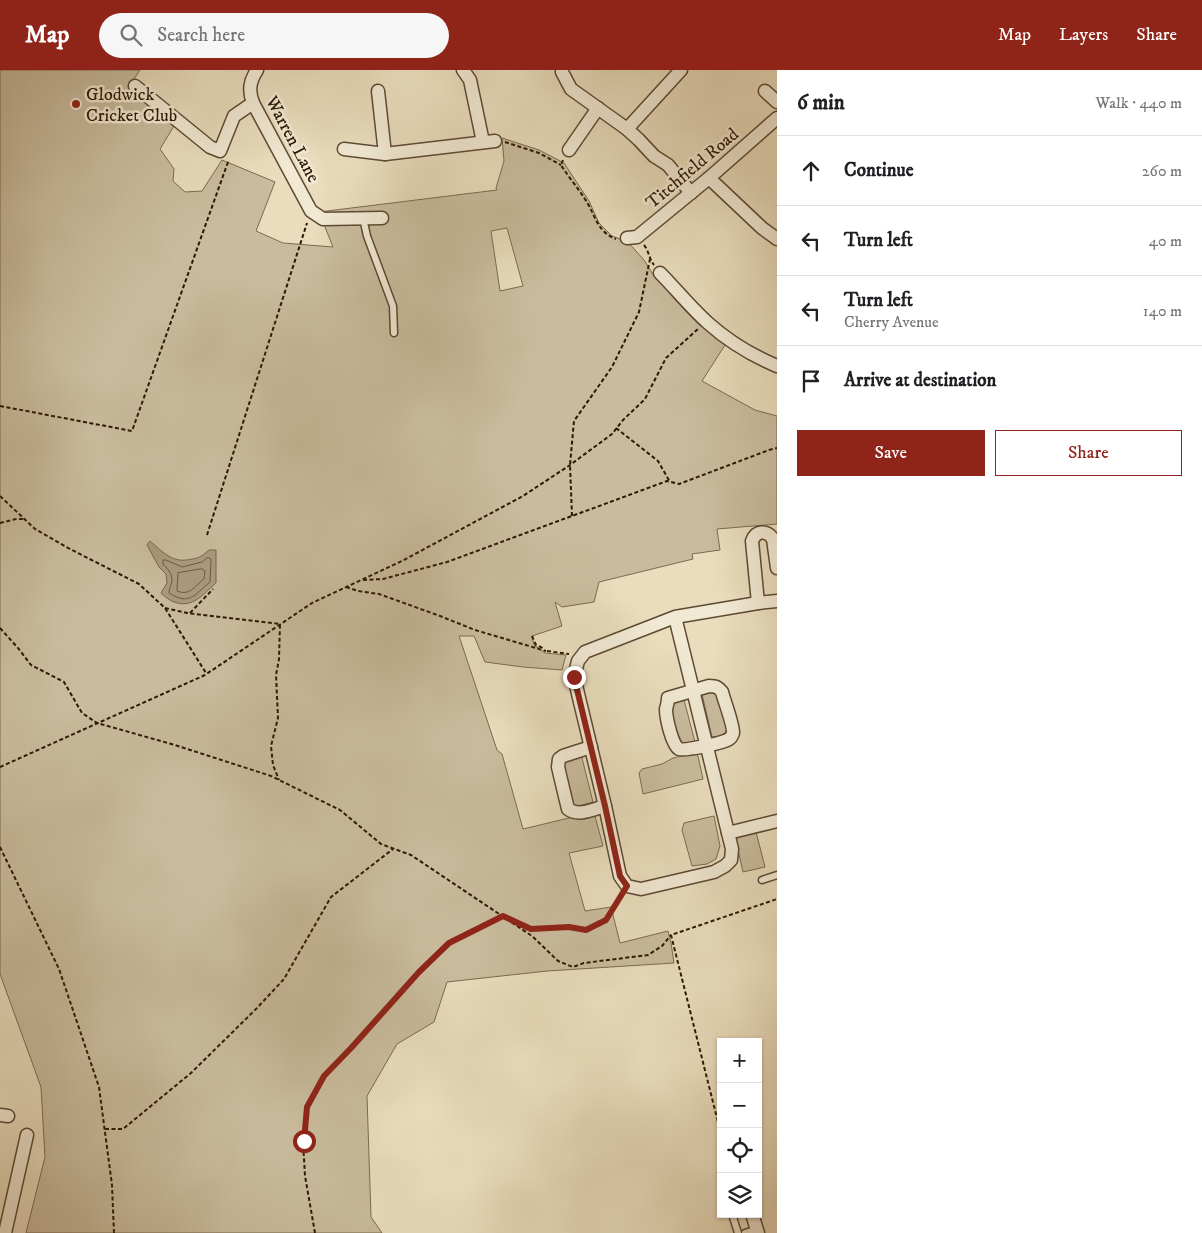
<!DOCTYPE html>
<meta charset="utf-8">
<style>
:root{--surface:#fff;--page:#f6f6f6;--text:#202124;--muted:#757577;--line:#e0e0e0;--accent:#8f2418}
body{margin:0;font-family:"IM FELL DW Pica",serif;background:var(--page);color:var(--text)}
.controls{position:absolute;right:15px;bottom:15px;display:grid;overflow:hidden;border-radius:0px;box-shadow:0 1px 4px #0004}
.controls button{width:45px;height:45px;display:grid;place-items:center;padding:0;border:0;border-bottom:1px solid var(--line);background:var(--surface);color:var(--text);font:25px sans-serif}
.stop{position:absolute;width:15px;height:15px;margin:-11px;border:4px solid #8f2418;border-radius:50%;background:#fff}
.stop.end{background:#8f2418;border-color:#fff;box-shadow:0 1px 5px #0008}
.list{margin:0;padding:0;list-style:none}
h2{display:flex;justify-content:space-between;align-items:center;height:65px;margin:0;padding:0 20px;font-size:21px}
h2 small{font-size:16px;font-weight:400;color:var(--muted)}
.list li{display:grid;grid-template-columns:32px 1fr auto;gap:15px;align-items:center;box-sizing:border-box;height:70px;padding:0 20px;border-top:1px solid var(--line)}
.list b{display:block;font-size:19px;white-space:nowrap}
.list p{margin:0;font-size:16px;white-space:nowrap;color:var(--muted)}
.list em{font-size:16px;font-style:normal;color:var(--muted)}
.actions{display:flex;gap:10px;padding:15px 20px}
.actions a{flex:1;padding:11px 0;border:1px solid var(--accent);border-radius:0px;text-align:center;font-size:18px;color:var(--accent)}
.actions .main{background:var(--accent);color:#fff}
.icon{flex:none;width:28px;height:28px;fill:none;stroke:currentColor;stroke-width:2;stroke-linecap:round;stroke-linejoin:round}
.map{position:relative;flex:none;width:777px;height:1163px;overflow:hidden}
header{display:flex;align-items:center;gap:30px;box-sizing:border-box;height:70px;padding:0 25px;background:var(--accent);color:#fff}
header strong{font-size:24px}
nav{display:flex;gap:28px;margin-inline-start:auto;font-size:18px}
.search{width:350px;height:45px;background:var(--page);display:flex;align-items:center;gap:12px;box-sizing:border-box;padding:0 18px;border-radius:28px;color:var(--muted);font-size:19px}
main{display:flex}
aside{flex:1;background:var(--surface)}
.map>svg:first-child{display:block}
</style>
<header>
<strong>Map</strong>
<div class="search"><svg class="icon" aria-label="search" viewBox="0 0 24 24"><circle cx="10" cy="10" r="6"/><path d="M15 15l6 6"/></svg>Search here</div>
<nav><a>Map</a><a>Layers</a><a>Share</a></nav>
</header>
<main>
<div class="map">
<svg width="777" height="1163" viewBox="0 0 777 1163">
<rect width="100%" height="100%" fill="#e9ddbd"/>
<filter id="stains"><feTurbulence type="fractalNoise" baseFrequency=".004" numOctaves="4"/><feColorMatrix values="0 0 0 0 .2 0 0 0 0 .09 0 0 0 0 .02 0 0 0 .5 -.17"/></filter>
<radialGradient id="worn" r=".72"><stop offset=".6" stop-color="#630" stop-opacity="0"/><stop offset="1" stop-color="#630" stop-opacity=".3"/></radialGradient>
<!-- green -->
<g fill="#c9bc9e" stroke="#7c6a51" fill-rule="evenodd">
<path d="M0,0H140L128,18L177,51L160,79L174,99L173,111L185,122L202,121L222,90L275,112L256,161L283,173L333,177L319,142L497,120L496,118L504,91L502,68L539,80L564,93L589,131L599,153L612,166L628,172L644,190L654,206L717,268L725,275L702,311L755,340L777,346V454L717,459L720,480L692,484L693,489L599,512L594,532L562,537L555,532L562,556L532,566L534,575L545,583L566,585L562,600L523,597L485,592L474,566H459L497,680L502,684L523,759L590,743L595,746L603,776L569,783L585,841L611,837L620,873L668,861L671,873L674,893L547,901L447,912L434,952L397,974L367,1026L371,1147L382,1163H26L45,1087L41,1017L0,904ZM507,158L523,216L500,221L491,161Z"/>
<polygon points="702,621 717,623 727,660 722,666 712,667 702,624"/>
<polygon points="683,626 695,672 689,675 677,672 670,632"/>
<polygon points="695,683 698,686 703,709 643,724 639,703 642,699 662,694 673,688"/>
<polygon points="581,684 593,732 579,736 575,735 570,730 562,695 563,690"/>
<polygon points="714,746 720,776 716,789 707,794 692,796 682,760 684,753"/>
<polygon points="756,762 765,797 743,802 736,771 738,766"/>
</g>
<!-- water -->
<path fill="#aa9a7e" stroke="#79664d" d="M150,471C164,483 173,494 192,489C200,488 203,485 209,480H216V513C203,524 193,539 174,532C169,530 165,527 161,523L167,513L166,504L159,497L147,475Z"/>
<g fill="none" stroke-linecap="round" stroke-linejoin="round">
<!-- shore -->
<g stroke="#6c5941" stroke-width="1">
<path d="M207,488H210L211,490L210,512C194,525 190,536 169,523C169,520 170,517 171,515C174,506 169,500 163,494V490H166L182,497L202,492Z"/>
<path d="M202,499L205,501L204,509C194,517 190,526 177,521L178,503Z"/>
</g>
<defs>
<g id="service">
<polyline points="363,148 367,166 393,236 394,263"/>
<polyline points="762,810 777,805"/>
<polyline points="732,1144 738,1163"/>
<polyline points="745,1163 757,1159"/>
</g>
<g id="minor">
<path d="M257,0C250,11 248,20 253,33L311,141L323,149L382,148"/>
<polyline points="463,0 470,10 483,72"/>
<polyline points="562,0 562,2 571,19 627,59 639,70 654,86 668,95 691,123"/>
<polyline points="135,16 210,77 220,81 234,46 253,33"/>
<polyline points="378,21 385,84"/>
<polyline points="765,21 777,32"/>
<polyline points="627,59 681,0"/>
<polyline points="344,79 385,84 495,71"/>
<polyline points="569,80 598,38"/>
<polyline points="709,108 762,158 777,169"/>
<polyline points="627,168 637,167 709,108 777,48"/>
<path d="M660,203C676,219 691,238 708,253C727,270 753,286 777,296"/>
<path d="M758,533L752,471C756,460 767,460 773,469L777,498"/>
<polyline points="675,547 732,779 731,790 725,796 714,802 641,819 627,816 620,806 605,736 574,607 578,591 585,582 675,547 758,533 777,531"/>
<path d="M709,616C716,616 718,617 722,622C724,630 734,656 733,663C732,666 731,668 729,669C723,673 685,681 679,679C672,675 666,648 666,639C667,636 668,632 668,628Z"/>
<path d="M591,677L563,686L559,689L558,697L568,739C578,747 594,739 605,736"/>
<polyline points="728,763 777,751"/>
<polyline points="0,1045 8,1046"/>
<polyline points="752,1144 758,1163"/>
<polyline points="5,1163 27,1065"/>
</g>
</defs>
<!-- service casing -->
<use href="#service" stroke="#5e4932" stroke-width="9"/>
<!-- minor casing -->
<use href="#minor" stroke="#5e4932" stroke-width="15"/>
<!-- path -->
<g stroke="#2f1804" stroke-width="2" stroke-dasharray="4 2.5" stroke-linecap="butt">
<polyline points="505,72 539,83 561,95"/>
<path d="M563,90L561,95C569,108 580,120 588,134C596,148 598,162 616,169"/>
<path d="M644,175C649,181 649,189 654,195"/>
<polyline points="0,336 132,361 228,92 227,90"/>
<polyline points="616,358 658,391 670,412"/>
<polyline points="0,426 35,459 70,479 139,514 165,538 206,603"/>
<polyline points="572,446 570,395 574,351 612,297 639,242 650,189"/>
<polyline points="0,453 16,449 25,449"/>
<polyline points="207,465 307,153"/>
<polyline points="363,510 383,509 447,492 667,411 679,414 769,380 777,378"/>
<polyline points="346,517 358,521 379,524 440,546 475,560 546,581"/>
<polyline points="165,538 187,543 280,554 279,589 276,605 278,648 271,676 273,695 279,710"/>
<polyline points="190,543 213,519"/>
<polyline points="0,558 18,578 31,595 64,612 82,643 97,653 175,675 271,706 340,740 381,774 411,785 532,866 558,891 573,897 584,893 648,885 662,876 671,865"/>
<polyline points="532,566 536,575 543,578"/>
<polyline points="547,581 569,584"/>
<polyline points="0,697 205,605 312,533 402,491 523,426 570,395 612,364 623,350 645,329 666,288 699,258"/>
<polyline points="0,777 59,899 99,1017 112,1115 114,1163"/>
<polyline points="508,848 531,859 569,857 586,860 606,850 622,824"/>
<polyline points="105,1059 123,1059 191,1003 257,938 284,909 331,827 393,779"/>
<polyline points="721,1064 671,865 777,829"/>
<polyline points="315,1163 305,1106 303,1071 307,1037 324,1006 352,977 419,902 449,873 504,846"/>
</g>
<!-- service -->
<use href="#service" stroke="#f1e9d4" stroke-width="6"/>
<!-- minor -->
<use href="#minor" stroke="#f1e9d4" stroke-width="12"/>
</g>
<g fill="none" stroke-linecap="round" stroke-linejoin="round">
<!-- route -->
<polyline stroke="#8f2418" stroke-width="6" points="304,1071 307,1037 324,1006 352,977 419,902 449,873 503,846 531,859 569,857 586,860 606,850 627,816 620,806 605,736 574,607"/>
</g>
<!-- markers -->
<circle fill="#8f2418" stroke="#f1e9d4" stroke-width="2" cx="76" cy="34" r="5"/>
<g text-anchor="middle" stroke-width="5" stroke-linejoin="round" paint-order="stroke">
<!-- poi labels -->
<g font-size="18" fill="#2f1804" stroke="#f1e9d4" text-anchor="start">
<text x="86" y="30">Glodwick<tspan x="86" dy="21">Cricket Club</tspan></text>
</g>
<!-- street labels -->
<g font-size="18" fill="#2f1804" stroke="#f1e9d4">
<text transform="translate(293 69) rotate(62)" y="6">Warren Lane</text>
<text transform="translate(692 98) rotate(-40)" y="6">Titchfield Road</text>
</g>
</g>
<rect width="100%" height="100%" filter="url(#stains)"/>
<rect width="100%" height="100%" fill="url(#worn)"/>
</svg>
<div class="controls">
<button>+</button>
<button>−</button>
<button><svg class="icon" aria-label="locate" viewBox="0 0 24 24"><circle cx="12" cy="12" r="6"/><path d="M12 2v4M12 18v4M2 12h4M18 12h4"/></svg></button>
<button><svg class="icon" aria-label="layers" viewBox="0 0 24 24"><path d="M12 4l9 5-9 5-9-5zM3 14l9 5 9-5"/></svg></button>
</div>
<div class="stop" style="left:304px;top:1071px"></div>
<div class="stop end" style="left:574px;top:607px"></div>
</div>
<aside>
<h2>6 min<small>Walk · 440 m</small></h2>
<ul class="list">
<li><svg class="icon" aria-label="ahead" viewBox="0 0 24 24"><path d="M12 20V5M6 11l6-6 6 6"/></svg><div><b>Continue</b></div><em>260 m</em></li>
<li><svg class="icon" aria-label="left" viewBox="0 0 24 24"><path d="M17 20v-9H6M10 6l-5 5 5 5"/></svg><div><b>Turn left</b></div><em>40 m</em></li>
<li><svg class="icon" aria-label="left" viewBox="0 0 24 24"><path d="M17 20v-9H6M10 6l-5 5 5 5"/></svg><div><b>Turn left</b><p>Cherry Avenue</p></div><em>140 m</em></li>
<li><svg class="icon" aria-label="arrive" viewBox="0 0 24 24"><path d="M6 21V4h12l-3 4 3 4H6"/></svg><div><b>Arrive at destination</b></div></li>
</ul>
<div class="actions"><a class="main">Save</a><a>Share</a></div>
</aside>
</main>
